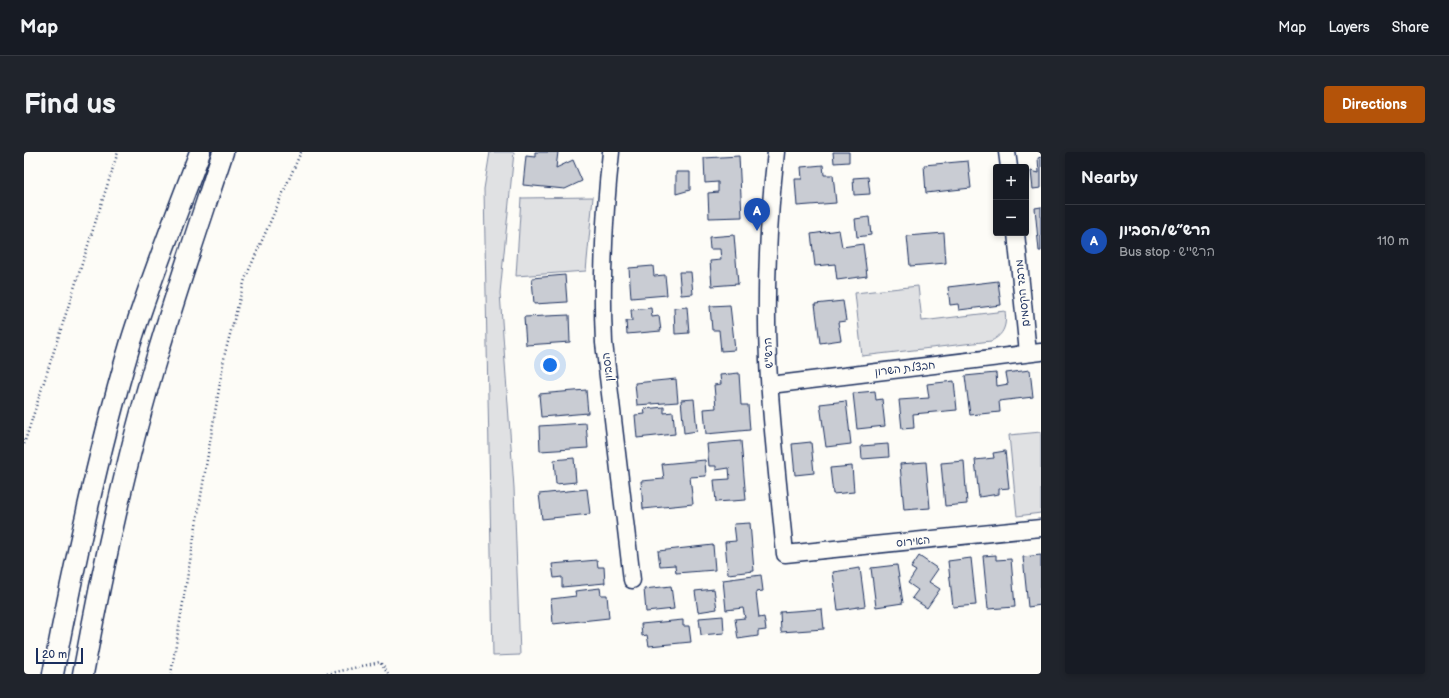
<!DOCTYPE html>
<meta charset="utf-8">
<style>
:root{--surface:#171b24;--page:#20242c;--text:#f1f3f6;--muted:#9ea1a6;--line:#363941;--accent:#b45309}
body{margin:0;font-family:"Balsamiq Sans","Playpen Sans Hebrew",sans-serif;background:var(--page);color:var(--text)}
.controls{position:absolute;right:12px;top:12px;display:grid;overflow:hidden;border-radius:4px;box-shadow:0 2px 6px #0003}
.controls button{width:36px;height:36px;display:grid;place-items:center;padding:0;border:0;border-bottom:1px solid var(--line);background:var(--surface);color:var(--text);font:20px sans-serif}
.scale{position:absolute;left:12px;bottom:10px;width:47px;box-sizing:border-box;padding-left:4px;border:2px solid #1b2f5e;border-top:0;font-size:11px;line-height:14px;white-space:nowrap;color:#1b2f5e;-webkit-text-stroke:3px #fdfcf7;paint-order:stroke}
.you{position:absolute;left:526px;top:213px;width:14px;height:14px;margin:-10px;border:3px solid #fff;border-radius:50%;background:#1a73e8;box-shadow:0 0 0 6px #1a73e833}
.badge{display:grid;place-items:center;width:26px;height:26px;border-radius:50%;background:var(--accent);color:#fff;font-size:13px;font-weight:700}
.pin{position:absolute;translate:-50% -33px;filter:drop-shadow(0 1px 2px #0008)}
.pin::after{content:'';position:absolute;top:21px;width:14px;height:12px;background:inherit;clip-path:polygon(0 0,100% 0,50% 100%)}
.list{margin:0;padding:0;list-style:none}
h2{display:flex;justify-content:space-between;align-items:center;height:52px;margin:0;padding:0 16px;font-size:17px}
h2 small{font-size:13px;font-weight:400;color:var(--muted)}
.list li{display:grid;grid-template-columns:26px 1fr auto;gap:12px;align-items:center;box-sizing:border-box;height:72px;padding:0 16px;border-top:1px solid var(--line)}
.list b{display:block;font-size:15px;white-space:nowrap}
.list p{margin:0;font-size:13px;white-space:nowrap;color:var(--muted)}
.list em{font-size:13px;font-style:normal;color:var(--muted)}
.map{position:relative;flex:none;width:1017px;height:522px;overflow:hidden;border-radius:4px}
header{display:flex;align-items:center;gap:24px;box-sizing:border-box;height:56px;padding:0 20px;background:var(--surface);border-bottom:1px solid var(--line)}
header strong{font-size:19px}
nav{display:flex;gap:22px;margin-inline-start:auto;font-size:14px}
.intro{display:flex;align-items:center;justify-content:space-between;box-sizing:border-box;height:96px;padding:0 24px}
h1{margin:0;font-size:28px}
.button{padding:10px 18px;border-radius:4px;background:var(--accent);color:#fff;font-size:14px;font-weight:700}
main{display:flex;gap:24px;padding:0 24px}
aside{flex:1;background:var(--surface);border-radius:4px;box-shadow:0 2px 6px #0003}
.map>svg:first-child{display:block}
</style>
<header>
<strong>Map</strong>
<nav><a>Map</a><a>Layers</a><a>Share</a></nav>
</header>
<div class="intro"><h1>Find us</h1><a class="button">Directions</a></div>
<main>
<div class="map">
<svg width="1017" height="522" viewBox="0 0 1017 522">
<rect width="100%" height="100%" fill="#fdfcf7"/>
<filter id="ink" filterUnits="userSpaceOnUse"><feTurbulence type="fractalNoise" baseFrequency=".025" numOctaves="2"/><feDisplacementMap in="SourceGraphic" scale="8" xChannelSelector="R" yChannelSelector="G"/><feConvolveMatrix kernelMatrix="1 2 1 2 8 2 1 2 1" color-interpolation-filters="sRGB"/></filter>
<g filter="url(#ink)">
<!-- green -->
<g fill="#e0e1e3" stroke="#7e88a0">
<polygon points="466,0 490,0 476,141 490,336 496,503 469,504 460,37"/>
<polygon points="569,45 562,119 492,124 497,46"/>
<path d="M894,134L898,169L981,159C983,173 980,183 967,189L838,204L831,141Z"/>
<polygon points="1017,280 1017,361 993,364 985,283"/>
</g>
<!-- building -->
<g fill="#c9ccd3" stroke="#1b2f5e">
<polygon points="511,0 534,0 532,16 549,8 558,29 541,37 499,33 502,4 511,5"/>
<polygon points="809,0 825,0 825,10 810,11"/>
<polygon points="715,4 718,65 685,66 684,41 694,40 694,30 681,31 680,6"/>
<polygon points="1017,5 1017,36 1009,37 1007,19 1015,21 1014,6"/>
<polygon points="944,9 947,36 902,41 900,13"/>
<polygon points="799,13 800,23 809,23 812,51 773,54 771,27 778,27 777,15"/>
<polygon points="652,20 666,20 666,38 652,42"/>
<polygon points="844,25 846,42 830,43 829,26"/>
<polygon points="1017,55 1017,99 1015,99 1011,56"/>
<polygon points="845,65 847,83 833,85 831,67"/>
<polygon points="815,78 818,95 839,92 843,124 813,128 811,112 791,114 787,82"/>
<polygon points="920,81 922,111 886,114 883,84"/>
<polygon points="710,83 714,132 688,134 686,109 697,108 696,97 686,97 685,85"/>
<polygon points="629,114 630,124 641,123 643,143 607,146 605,116"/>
<polygon points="655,120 667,120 669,142 657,143"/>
<polygon points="541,123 543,150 510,152 508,126"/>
<polygon points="974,129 977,153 935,158 934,152 926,153 924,135"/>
<polygon points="819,149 822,169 814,170 817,188 796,191 791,152"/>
<polygon points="706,153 711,198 697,199 695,178 688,178 686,154"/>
<polygon points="663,155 665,181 651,182 650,156"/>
<polygon points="627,156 628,165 635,164 637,179 603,182 602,169 608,169 607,158"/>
<polygon points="545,163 546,190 502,193 500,165"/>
<polygon points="1006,218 1009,245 975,249 976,260 946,263 941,224 972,221 973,234 984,232 982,221"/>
<polygon points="715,221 717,253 724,253 726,278 682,282 680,257 692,256 690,233 697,232 696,223"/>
<polygon points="652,227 654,250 613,253 611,231"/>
<polygon points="930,229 933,258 889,262 890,276 878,277 875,248 905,246 903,232"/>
<polygon points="562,238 564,261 517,265 515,242"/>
<polygon points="851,239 852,248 858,247 861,274 833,277 829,241"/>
<polygon points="670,247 673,279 660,281 657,248"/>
<polygon points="822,249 827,292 802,295 796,252"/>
<polygon points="640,255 640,261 649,260 651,282 613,286 611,263 621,262 620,257"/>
<polygon points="562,271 564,296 516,299 515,274"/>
<polygon points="717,289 722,348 692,350 690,328 706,327 705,316 692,318 692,314 685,314 683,292"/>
<polygon points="787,290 790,321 771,323 768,292"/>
<polygon points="864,292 865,305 838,307 837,294"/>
<polygon points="981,299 985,336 975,337 975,342 955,345 951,308 970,306 969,301"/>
<polygon points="550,306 552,330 532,332 530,308"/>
<polygon points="681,308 682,324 666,325 669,352 619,357 617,329 640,327 638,312"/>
<polygon points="940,309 943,352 921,354 917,311"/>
<polygon points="902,310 906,356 880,358 876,312"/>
<polygon points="828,314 830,340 809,342 806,316"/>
<polygon points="563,337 566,362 518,367 515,342"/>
<polygon points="726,371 730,419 704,422 701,390 712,389 710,372"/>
<polygon points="689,393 691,418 652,421 651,413 636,414 634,399"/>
<polygon points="972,403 972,408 987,407 991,455 964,457 959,404"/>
<polygon points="1017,403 1017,453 1004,455 999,405"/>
<polygon points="895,404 914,417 905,430 916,437 903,456 888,446 894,438 884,431 892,419 887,416"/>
<polygon points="947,406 952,453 929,455 924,409"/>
<polygon points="573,408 574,415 580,415 581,431 538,435 538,425 530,426 528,412"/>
<polygon points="873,413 879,451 852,455 847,416"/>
<polygon points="836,416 841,454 814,458 809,420"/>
<polygon points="737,423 739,439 732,440 735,466 740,465 742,478 734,479 734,484 714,487 711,467 721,466 719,456 702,458 699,428"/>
<polygon points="647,434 650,457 622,460 620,437"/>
<polygon points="576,436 577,443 583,443 585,466 529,472 527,447 552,444 551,439"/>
<polygon points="690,437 693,457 674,460 671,439"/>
<polygon points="798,457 800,477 757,480 756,460"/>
<polygon points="699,464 700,481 677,483 675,466"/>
<polygon points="659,468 659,474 665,474 667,490 625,494 623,483 618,484 617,472"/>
</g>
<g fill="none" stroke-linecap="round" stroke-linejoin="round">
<defs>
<g id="minor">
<path d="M587,0C580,64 577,127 580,191L608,428"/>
<path d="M752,0C744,69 741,139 744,209C747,273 755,338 761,402L1017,376"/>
<polyline points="983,0 985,15"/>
<polyline points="992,81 1004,201"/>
<polyline points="746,233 1017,200"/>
</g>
<g id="major">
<path d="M29,522C50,412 74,301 106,193C126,128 152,64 176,0"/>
<path d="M59,522C79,414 102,306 134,201C154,134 177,67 199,0"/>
</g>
</defs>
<!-- minor casing -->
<use href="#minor" stroke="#1b2f5e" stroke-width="19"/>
<!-- major casing -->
<use href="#major" stroke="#1b2f5e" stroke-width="23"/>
<!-- path -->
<g stroke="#1b2f5e" stroke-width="2.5" stroke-dasharray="1 3" stroke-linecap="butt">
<polyline points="0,292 94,0"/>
<polyline points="147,522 201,201 221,127 277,0"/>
<polyline points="303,522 356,510 364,522"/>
</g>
<!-- minor -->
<use href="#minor" stroke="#fdfcf7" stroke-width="16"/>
<!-- major -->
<use href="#major" stroke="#fdfcf7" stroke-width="20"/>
</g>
</g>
<g text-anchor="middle" stroke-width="3" stroke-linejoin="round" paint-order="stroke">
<!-- street labels -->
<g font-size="11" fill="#1b2f5e" stroke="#fdfcf7">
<text transform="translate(998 141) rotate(-96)" y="4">מרבד הקסמים</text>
<text transform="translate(744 201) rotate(-93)" y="4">הרש''ש</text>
<text transform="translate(583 215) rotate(-97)" y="4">הסביון</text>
<text transform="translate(881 216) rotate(-7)" y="4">חבצלת השרון</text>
<text transform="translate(889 389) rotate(-6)" y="4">האירוס</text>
</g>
</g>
</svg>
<div class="controls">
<button>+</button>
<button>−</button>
</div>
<div class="scale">20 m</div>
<div class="you"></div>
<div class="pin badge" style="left:733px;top:79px;background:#1a4fb4">A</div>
</div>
<aside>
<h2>Nearby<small></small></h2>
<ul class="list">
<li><span class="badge" style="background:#1a4fb4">A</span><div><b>הרש״ש/הסביון</b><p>Bus stop · הרש''ש</p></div><em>110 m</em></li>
</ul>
</aside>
</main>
